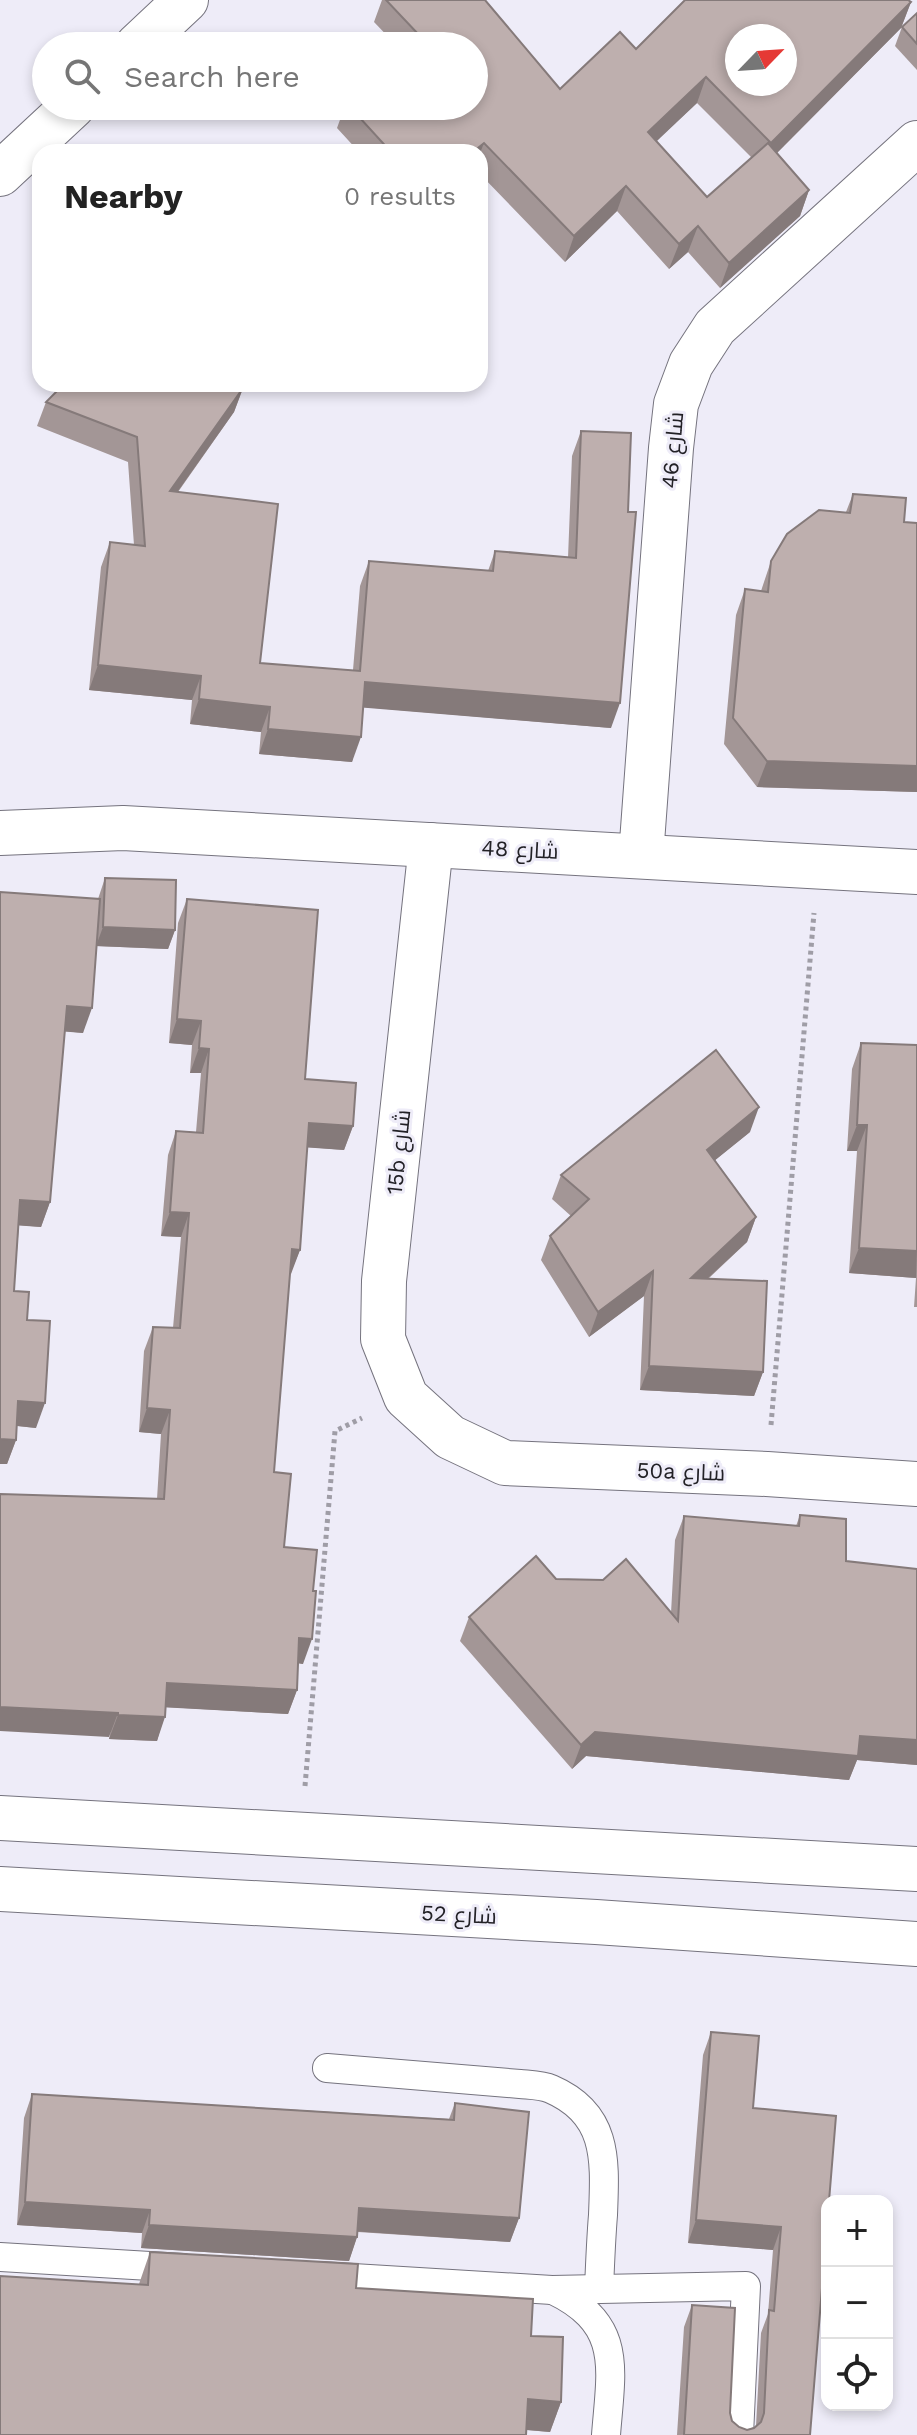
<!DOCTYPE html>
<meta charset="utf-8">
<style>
:root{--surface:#fff;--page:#f2f2f2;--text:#222;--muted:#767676;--line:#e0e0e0}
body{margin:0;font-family:"Work Sans",Cairo,sans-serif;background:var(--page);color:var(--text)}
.controls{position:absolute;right:24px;bottom:24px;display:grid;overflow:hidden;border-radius:16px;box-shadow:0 4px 12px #0003}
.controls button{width:72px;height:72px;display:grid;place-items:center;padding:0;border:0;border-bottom:2px solid var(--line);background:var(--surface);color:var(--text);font:40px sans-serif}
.compass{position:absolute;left:725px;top:24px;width:72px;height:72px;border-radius:50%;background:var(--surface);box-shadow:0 4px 12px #0003;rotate:65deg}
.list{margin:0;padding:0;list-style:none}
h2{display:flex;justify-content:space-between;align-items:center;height:104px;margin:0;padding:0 32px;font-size:34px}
h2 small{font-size:26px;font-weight:400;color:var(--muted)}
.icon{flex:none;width:44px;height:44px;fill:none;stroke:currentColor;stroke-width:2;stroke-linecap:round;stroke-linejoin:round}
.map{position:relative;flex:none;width:917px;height:2435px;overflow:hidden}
.search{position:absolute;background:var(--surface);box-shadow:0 4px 12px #0003;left:32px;top:32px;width:456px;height:88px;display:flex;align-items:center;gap:20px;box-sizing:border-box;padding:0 28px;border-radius:44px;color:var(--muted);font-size:30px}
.panel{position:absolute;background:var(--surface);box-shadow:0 4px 12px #0003;left:32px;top:144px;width:456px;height:248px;border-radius:24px}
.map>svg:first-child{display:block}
</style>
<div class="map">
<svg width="917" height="2435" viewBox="0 0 917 2435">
<rect width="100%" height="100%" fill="#eeecf8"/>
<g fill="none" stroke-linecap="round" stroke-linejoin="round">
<defs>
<g id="lane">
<path d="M327,2068L520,2084C530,2085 542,2085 551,2089C609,2114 605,2161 603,2215C601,2239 600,2264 599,2289"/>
<polyline points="0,2257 183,2268"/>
<polyline points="320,2276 552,2290 746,2286 739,2435"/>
<path d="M553,2290C624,2324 611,2369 606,2435"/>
</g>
<g id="street">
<polyline points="137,46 186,0"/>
<polyline points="0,174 73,106"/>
<polyline points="0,833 123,828 917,872"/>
<polyline points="431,845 384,1281 383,1339 406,1397 450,1437 505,1463 767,1474 917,1484"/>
<polyline points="641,856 671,448 676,404 691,364 715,327 917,143"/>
</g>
<g id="secondary">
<polyline points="0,1818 917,1869"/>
<polyline points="0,1889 596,1922 917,1944"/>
</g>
</defs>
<!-- lane casing -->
<use href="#lane" stroke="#75737e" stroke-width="30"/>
<!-- street casing -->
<use href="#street" stroke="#75737e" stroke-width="46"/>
<!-- secondary casing -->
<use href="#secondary" stroke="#75737e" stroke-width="46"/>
<!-- path -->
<g stroke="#9f9da6" stroke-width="5" stroke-dasharray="4 4" stroke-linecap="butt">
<polyline points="771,1425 814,913"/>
<polyline points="305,1786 335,1431 362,1418"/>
</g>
<!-- lane -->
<use href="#lane" stroke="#fff" stroke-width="28"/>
<!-- street -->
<use href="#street" stroke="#fff" stroke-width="44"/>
<!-- secondary -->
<use href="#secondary" stroke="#fff" stroke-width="44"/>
</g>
<!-- wall -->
<g fill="#a39696" fill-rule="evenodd">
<path d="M382,0H485L560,89L636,49L911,2L901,28L777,153L809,190L800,216L720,288L688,252L669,269L617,211L565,262L480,174V152H359L337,128L345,106H474V46H397L374,22ZM697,103L752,158L707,197L656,141Z"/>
<polygon points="917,13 917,70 895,46 902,27"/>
<polygon points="243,388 234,412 178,492 260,663 353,670 360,586 369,561 488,571 495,551 568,558 572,456 581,431 611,728 363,707 352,762 259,754 261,732 190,724 192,700 89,690 101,567 110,542 134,545 128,462 37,426 46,402"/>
<polygon points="853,494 904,522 917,523 917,792 757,787 724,744 736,615 745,589 761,591 771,561 846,512"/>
<polygon points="105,878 175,930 168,949 96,946 83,1033 64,1031 50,1202 41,1227 19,1225 14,1291 27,1320 36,1428 17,1426 16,1440 7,1464 0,1464 0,892 98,899"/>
<polygon points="187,899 305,1079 353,1126 344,1150 307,1147 300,1250 290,1274 274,1472 303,1664 298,1663 297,1690 288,1714 166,1707 157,1741 109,1739 157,1499 161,1434 139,1432 144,1351 153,1327 173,1328 181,1237 161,1236 168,1155 176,1131 196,1132 201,1073 190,1073 192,1045 169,1043 178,923"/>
<polygon points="861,1043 917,1045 917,1307 914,1307 916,1278 849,1273 857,1151 847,1151 852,1069"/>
<polygon points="750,1132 715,1160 756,1217 747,1242 708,1279 763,1372 754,1396 640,1390 644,1296 589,1337 541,1260 550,1236 571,1216 552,1199 561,1175"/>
<polygon points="800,1515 846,1561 917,1569 917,1765 857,1760 849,1780 586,1756 572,1769 460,1641 469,1617 556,1579 671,1613 675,1540 684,1516 796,1526"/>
<polygon points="711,2032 753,2108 836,2116 810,2435 677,2435 684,2327 692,2305 732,2421 739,2427 747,2430 756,2426 761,2333 768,2314 773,2250 688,2243 703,2055"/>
<polygon points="32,2094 449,2119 455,2103 519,2218 510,2242 358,2232 357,2237 349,2261 141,2248 142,2233 17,2225 24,2118"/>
<polygon points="150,2252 356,2288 531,2336 561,2402 550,2432 526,2430 139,2284"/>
</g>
<!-- shaded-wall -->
<g fill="#857a7a">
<polygon points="911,2 901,28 762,168 771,143"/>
<polygon points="706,77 697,103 639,158 648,132"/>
<polygon points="484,143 480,153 480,152 473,152"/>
<polygon points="626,186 617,211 565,262 574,236"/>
<polygon points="809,190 800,216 720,288 729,263"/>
<polygon points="698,226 688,252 669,269 679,244"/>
<polygon points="243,388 234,412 161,515 170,491"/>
<polygon points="98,665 201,676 192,700 89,690"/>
<polygon points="365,682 620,703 611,728 356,707"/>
<polygon points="199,699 270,707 261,732 190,724"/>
<polygon points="268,729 361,737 352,762 259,754"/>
<polygon points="767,761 917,766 917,792 757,787"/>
<polygon points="103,927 175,930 168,949 96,946"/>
<polygon points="67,1006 92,1008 83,1033 58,1031"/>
<polygon points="177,1019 201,1021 192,1045 169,1043"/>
<polygon points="199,1048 209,1049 201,1073 190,1073"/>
<polygon points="759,1107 750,1132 698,1174 707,1150"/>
<polygon points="309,1123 353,1126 344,1150 301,1147"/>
<polygon points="857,1125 867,1125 857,1151 847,1151"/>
<polygon points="20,1200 50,1202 41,1227 12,1225"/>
<polygon points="170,1212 189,1213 181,1237 161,1236"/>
<polygon points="756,1217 747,1242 682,1302 691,1278"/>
<polygon points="859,1248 917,1251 916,1278 849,1273"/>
<polygon points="292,1249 300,1250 291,1274 283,1274"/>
<polygon points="653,1271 644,1296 589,1337 598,1312"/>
<polygon points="649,1366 763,1372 754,1396 640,1390"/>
<polygon points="18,1401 45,1403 36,1428 9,1425"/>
<polygon points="147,1408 170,1410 161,1434 139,1432"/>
<polygon points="0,1439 16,1440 7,1464 0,1464"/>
<polygon points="299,1638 312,1639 303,1664 290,1662"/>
<polygon points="167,1683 297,1690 288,1714 159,1707"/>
<polygon points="0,1707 118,1713 109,1737 0,1731"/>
<polygon points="118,1715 165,1717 157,1741 109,1739"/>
<polygon points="595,1732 860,1736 917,1740 917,1765 857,1760 849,1780 586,1756 572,1769 581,1745"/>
<polygon points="25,2202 150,2210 142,2233 17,2225"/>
<polygon points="359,2208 519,2218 510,2242 351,2231"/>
<polygon points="696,2220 781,2227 773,2250 688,2243"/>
<polygon points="149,2225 357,2237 349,2261 141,2248"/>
<polygon points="528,2399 561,2402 550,2432 517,2429"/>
</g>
<!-- building -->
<g fill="#beafae" stroke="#857a7a" stroke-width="2" fill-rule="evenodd">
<path d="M386,0H485L560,89L620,32L636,49L685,0H908L911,2L771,143L706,77L648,132L707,197L768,143L809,190L729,263L698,226L679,244L626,186L574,236L484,143L473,152H391L349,106H474V46H409L420,36ZM737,36H785V84H737Z"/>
<polygon points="917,13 917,44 902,27"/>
<polygon points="64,384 243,384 243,388 170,491 278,504 260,663 360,671 369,561 493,571 495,551 576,558 581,431 631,433 628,512 636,512 620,703 365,682 361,737 268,729 270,707 199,699 201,676 98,665 110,542 145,546 137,437 46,402"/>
<polygon points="853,494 906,498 904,522 917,523 917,766 767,761 733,718 745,589 768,592 771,561 787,534 819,510 850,513"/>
<polygon points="105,878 176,880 175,930 103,927"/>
<polygon points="0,892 100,899 92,1008 67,1006 50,1202 20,1200 14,1291 29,1292 27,1320 50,1321 45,1403 18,1401 16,1440 0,1439"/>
<polygon points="187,899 318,910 305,1079 356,1083 353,1126 309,1123 300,1250 292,1249 274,1472 291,1474 284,1547 317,1550 313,1591 316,1591 312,1639 299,1638 297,1690 167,1683 165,1717 118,1715 118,1713 0,1707 0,1494 164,1499 170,1410 147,1408 153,1327 180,1328 189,1213 170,1212 176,1131 203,1133 209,1049 199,1048 201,1021 177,1019"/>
<polygon points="861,1043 917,1045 917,1251 859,1248 867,1125 857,1125"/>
<polygon points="716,1050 759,1107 707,1150 756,1217 691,1278 767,1281 763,1372 649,1366 653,1271 598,1312 550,1236 589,1199 561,1175"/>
<polygon points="800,1515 846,1519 846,1561 917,1569 917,1740 860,1736 858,1756 595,1732 581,1745 469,1617 536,1556 556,1579 603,1580 626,1559 678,1621 684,1516 799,1526"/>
<polygon points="711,2032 759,2036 753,2108 836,2116 829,2201 827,2201 827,2227 810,2435 684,2435 692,2305 735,2308 730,2413 732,2421 739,2427 747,2430 754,2428 761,2422 764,2413 769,2310 774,2311 781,2227 696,2220"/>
<polygon points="32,2094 454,2120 455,2103 529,2112 519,2218 359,2208 357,2237 149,2225 150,2210 25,2202"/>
<polygon points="150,2252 358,2264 356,2288 533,2299 531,2336 563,2337 561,2402 528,2399 526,2435 0,2435 0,2276 148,2285"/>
</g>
<g text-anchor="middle" stroke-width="6" stroke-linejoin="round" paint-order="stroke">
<!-- street labels -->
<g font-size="22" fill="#222126" stroke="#eeecf8">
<text transform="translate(672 450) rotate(-85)" y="8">شارع 46</text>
<text transform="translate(520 849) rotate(3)" y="8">شارع 48</text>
<text transform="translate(398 1152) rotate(-84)" y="8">15b شارع</text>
<text transform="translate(681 1471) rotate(2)" y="8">50a شارع</text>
<text transform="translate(459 1914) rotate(3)" y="8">شارع 52</text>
</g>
</g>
</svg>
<div class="controls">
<button>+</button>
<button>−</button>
<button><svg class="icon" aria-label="locate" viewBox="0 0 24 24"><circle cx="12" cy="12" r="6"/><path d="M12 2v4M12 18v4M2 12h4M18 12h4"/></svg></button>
</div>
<svg class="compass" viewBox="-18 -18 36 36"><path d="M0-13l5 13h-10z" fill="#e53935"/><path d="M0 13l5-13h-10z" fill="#767676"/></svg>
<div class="search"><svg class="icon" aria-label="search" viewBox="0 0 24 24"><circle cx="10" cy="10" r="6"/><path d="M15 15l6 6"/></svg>Search here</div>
<section class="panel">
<h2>Nearby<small>0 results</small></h2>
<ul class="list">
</ul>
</section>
</div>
